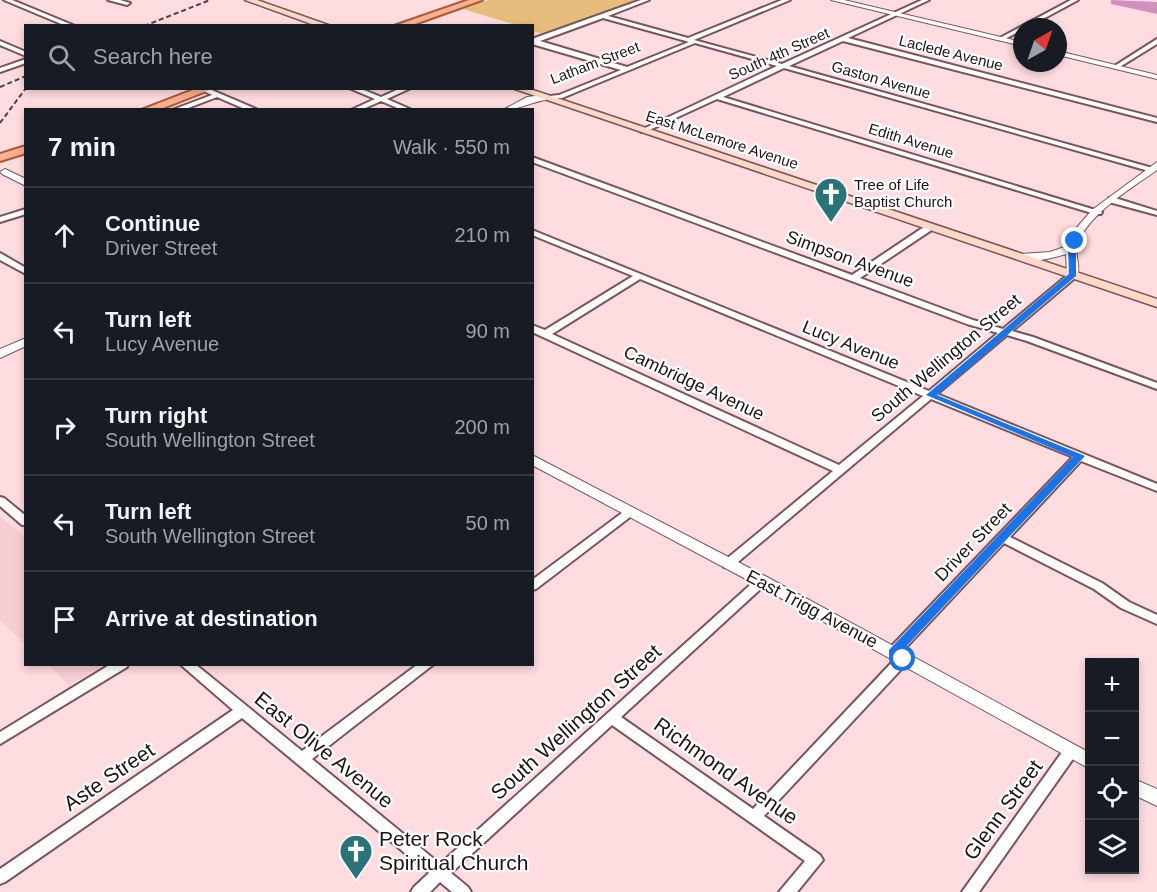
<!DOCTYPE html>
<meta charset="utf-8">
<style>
:root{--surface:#171b24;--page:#242831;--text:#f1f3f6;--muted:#9ea1a6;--line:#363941}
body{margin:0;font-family:Helvetica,sans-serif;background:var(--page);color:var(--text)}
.controls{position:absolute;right:18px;bottom:18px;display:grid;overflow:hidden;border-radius:0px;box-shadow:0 3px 9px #0003}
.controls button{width:54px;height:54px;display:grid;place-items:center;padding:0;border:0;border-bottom:2px solid var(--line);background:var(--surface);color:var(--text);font:30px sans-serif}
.compass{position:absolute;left:1013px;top:18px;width:54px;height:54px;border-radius:50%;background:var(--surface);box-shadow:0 3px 9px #0003;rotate:40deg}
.stop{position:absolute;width:18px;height:18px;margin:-14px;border:4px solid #1a73e8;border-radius:50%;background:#fff}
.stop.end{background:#1a73e8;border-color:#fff;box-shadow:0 2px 6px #0008}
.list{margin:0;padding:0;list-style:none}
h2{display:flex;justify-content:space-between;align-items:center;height:78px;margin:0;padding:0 24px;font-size:26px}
h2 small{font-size:20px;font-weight:400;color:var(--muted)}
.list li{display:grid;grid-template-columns:39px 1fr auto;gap:18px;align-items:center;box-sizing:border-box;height:96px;padding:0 24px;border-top:2px solid var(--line)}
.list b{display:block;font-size:22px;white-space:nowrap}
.list p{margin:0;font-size:20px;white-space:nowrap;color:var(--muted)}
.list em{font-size:20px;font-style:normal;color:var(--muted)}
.icon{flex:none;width:33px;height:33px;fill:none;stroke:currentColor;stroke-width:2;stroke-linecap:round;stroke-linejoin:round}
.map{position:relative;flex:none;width:1157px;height:892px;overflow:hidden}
.search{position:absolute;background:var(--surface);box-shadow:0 3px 9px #0003;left:24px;top:24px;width:510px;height:66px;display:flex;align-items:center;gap:15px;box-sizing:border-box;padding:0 21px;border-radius:0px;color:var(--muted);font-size:22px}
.panel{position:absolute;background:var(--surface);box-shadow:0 3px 9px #0003;left:24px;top:108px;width:510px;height:558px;border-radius:0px}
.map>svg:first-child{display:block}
</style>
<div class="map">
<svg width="1157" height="892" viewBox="0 0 1157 892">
<rect width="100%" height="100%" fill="#fedce0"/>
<!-- built -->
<g fill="#f6cdd2">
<polygon points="0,516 25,537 25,644 0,620"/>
<polygon points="48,665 103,665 69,685"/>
</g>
<!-- green -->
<polygon fill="#e8bc7c" points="489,0 639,0 543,34 533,31 532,26 516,25 463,9"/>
<!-- building -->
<polygon fill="#d090c0" points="1111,0 1157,2 1157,14 1111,4"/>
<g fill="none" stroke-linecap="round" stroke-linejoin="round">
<defs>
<g id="minor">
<polygon points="4,0 12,0 75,26 66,26"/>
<polygon points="108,0 120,0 130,3 127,5"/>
<path d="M641,0H649L608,16L688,38L782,0H790L694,40L782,64L922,0H929L848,38L1157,118V122L843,41L789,66L1156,169L1149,171L784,68L723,97L1102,212L1101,214H1095L717,99L645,132H641V130L777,66L695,43L562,98L541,99V97L559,95L621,70L532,44V39ZM603,18L686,41L689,42L627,67L540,41Z"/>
<polygon points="1071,0 1078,0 1028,27 1022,27 1022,30 1003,40 998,39"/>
<polygon points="1157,39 1157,44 1118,68 1113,67"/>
<polygon points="0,41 26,52 26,56 0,45"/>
<polygon points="26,59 26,63 0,72 0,68"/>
<polygon points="207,88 256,109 257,110 247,110 217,97 183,110 172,110 212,95 202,90"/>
<polygon points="349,88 359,88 381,97 401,88 411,88 387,99 412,110 402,110 381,101 361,110 351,110 375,99"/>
<path d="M532,157L852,275L927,225H933V229L860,278L973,320L1003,329L1070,273H1076V277L1012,331L1033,337L1157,383V389L1027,341L1007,335L937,394L1157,484V491L1081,461L1010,537L1102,583L1129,602L1157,615V624L1121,608L1094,589L1004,543L898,656L893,658L888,656L887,653L888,650L1073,457L931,399L732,567H724L722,564L724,561L833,471L532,332V325L545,330L633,276L532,235V230L929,391L998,333L967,324L532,162ZM640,279L923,396L839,465L552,334Z"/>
<polygon points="1109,198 1115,198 1157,211 1157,215 1109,202"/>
<polygon points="26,209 26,214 0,222 0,217"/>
<polygon points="0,253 26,268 26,274 0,260"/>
<polygon points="0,497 4,498 26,516 26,525 22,525 0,506"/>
<polygon points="630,508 636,512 634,514 536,589 532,590 532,580 626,510"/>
<polygon points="762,577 766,578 768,581 766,584 621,717 753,809 898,656 903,654 908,656 909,659 908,662 764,816 820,855 823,860 797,892 779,892 805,861 612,725 451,873 468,887 471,892 452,892 440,882 430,892 411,892 414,887 429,873 242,718 5,882 0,884 0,869 233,710 180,664 195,664 302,751 418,664 434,664 312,759 440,864 758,578"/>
<polygon points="111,664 128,664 127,667 0,744 0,732"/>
<polygon points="1070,747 1075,748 1077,752 1075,756 979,892 962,892 1065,748"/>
</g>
<g id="tertiary">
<polygon points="831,0 844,0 1022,42 1022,46"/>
<polygon points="1058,51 1157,75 1157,79 1058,55"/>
<path d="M543,95L546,96V100C531,102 518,110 503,110L527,97Z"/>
<path d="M1157,162V170C1132,188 1086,215 1077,246C1075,256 1081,268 1077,277H1069L1067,275L1066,254C1053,258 1027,265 1016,257L1021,254L1050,252L1067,246L1073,232L1092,210Z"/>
<polygon points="5,169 26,179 26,186 2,174 0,172"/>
<polygon points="26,338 26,346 0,358 0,349"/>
<polygon points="532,455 767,577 1090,753 1090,769 757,585 532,465"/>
<polygon points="1134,779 1157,789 1157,806 1134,795"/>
</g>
<g id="secondary">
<polygon points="245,0 257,0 331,26 317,26"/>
<polygon points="512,88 527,88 1157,299 1157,307"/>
</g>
<g id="primary">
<polygon points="469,0 482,0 409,26 394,26"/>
<polygon points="198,88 214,88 158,110 141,110"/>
<polygon points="26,146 26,153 0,161 0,154"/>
</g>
</defs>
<!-- minor casing -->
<use href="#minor" stroke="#79555a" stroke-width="4"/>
<!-- tertiary casing -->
<use href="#tertiary" stroke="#79555a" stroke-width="2"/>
<!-- secondary casing -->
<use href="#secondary" stroke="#79555a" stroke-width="3"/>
<!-- primary casing -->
<use href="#primary" stroke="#ad5734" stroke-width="4"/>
<!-- minor -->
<use href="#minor" fill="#fff" fill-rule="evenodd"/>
<!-- tertiary -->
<use href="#tertiary" fill="#fff" fill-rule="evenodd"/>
<!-- secondary -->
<use href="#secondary" fill="#fdd8c7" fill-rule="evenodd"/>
<!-- primary -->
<use href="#primary" fill="#fbb08f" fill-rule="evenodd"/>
<!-- rail -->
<g stroke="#513f41" stroke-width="2" stroke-dasharray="5 3" stroke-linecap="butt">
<polyline points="144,26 210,0"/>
<polyline points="0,87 26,76"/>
<polyline points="0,123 26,88"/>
</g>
</g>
<!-- route -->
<polygon fill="#1a73e8" points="1075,239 1078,241 1076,248 1076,276 937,395 1085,456 901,652 907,656 907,662 899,662 889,656 889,650 1073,457 926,395 1069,274 1068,248"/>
<!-- icons -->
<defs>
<symbol id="church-pin" viewBox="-11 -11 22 30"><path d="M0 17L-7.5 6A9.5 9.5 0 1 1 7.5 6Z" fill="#2a7479" stroke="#fff"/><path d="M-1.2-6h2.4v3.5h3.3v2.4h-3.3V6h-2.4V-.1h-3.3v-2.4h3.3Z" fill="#fff"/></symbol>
</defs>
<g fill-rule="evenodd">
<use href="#church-pin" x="812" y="175" width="38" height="52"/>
<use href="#church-pin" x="337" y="832" width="38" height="52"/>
</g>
<g text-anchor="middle" stroke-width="4.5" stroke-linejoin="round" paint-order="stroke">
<!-- far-street labels -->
<g font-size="15" fill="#211315" stroke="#fff">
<text transform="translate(951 53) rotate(14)" y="5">Laclede Avenue</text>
<text transform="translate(779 54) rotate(-24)" y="5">South 4th Street</text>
<text transform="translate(595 63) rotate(-21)" y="5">Latham Street</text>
<text transform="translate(881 80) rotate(16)" y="5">Gaston Avenue</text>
<text transform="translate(722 140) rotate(18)" y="5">East McLemore Avenue</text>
<text transform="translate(911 141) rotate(17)" y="5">Edith Avenue</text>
</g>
<!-- far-poi labels -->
<g font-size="15" fill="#211315" stroke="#fff" text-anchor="start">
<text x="854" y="190">Tree of Life<tspan x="854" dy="17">Baptist Church</tspan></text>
</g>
<!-- street labels -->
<g font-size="18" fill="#211315" stroke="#fff">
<text transform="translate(850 259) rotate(20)" y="6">Simpson Avenue</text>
<text transform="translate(851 345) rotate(22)" y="6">Lucy Avenue</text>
<text transform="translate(946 358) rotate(-40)" y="6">South Wellington Street</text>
<text transform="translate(694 383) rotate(25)" y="6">Cambridge Avenue</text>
<text transform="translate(973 542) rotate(-46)" y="6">Driver Street</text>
<text transform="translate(812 609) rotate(28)" y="6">East Trigg Avenue</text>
</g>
<!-- near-street labels -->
<g font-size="21" fill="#211315" stroke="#fff">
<text transform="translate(576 722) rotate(-42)" y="7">South Wellington Street</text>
<text transform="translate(324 750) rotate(39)" y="7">East Olive Avenue</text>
<text transform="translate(726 771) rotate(35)" y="7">Richmond Avenue</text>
<text transform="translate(109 777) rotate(-34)" y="7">Aste Street</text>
<text transform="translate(1003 810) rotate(-54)" y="7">Glenn Street</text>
</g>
<!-- near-poi labels -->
<g font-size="21" fill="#211315" stroke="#fff" text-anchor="start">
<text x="379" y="846">Peter Rock<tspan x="379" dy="24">Spiritual Church</tspan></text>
</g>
</g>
</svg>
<div class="controls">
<button>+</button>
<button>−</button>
<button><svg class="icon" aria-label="locate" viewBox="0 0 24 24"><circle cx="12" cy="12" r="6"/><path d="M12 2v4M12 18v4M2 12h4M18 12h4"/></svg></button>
<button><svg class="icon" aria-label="layers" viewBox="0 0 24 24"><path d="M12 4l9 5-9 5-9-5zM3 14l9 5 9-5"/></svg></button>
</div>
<svg class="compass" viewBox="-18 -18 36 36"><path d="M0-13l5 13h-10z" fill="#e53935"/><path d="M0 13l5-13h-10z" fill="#9ea1a6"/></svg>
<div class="stop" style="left:903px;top:659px"></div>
<div class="stop end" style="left:1075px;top:241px"></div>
<div class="search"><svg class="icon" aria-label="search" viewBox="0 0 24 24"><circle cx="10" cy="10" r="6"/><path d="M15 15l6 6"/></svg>Search here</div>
<section class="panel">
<h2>7 min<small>Walk · 550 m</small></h2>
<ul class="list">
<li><svg class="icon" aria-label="ahead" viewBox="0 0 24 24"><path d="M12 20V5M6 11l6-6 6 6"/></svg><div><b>Continue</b><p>Driver Street</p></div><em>210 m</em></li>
<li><svg class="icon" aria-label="left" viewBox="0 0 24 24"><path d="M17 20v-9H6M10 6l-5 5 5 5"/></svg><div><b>Turn left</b><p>Lucy Avenue</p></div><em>90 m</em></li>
<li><svg class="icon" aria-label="right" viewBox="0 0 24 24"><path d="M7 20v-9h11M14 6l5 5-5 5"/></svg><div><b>Turn right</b><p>South Wellington Street</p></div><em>200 m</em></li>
<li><svg class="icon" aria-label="left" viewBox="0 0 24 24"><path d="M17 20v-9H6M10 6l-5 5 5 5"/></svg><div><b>Turn left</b><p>South Wellington Street</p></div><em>50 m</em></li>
<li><svg class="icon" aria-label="arrive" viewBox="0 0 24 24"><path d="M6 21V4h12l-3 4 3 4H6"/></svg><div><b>Arrive at destination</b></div></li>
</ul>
</section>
</div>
